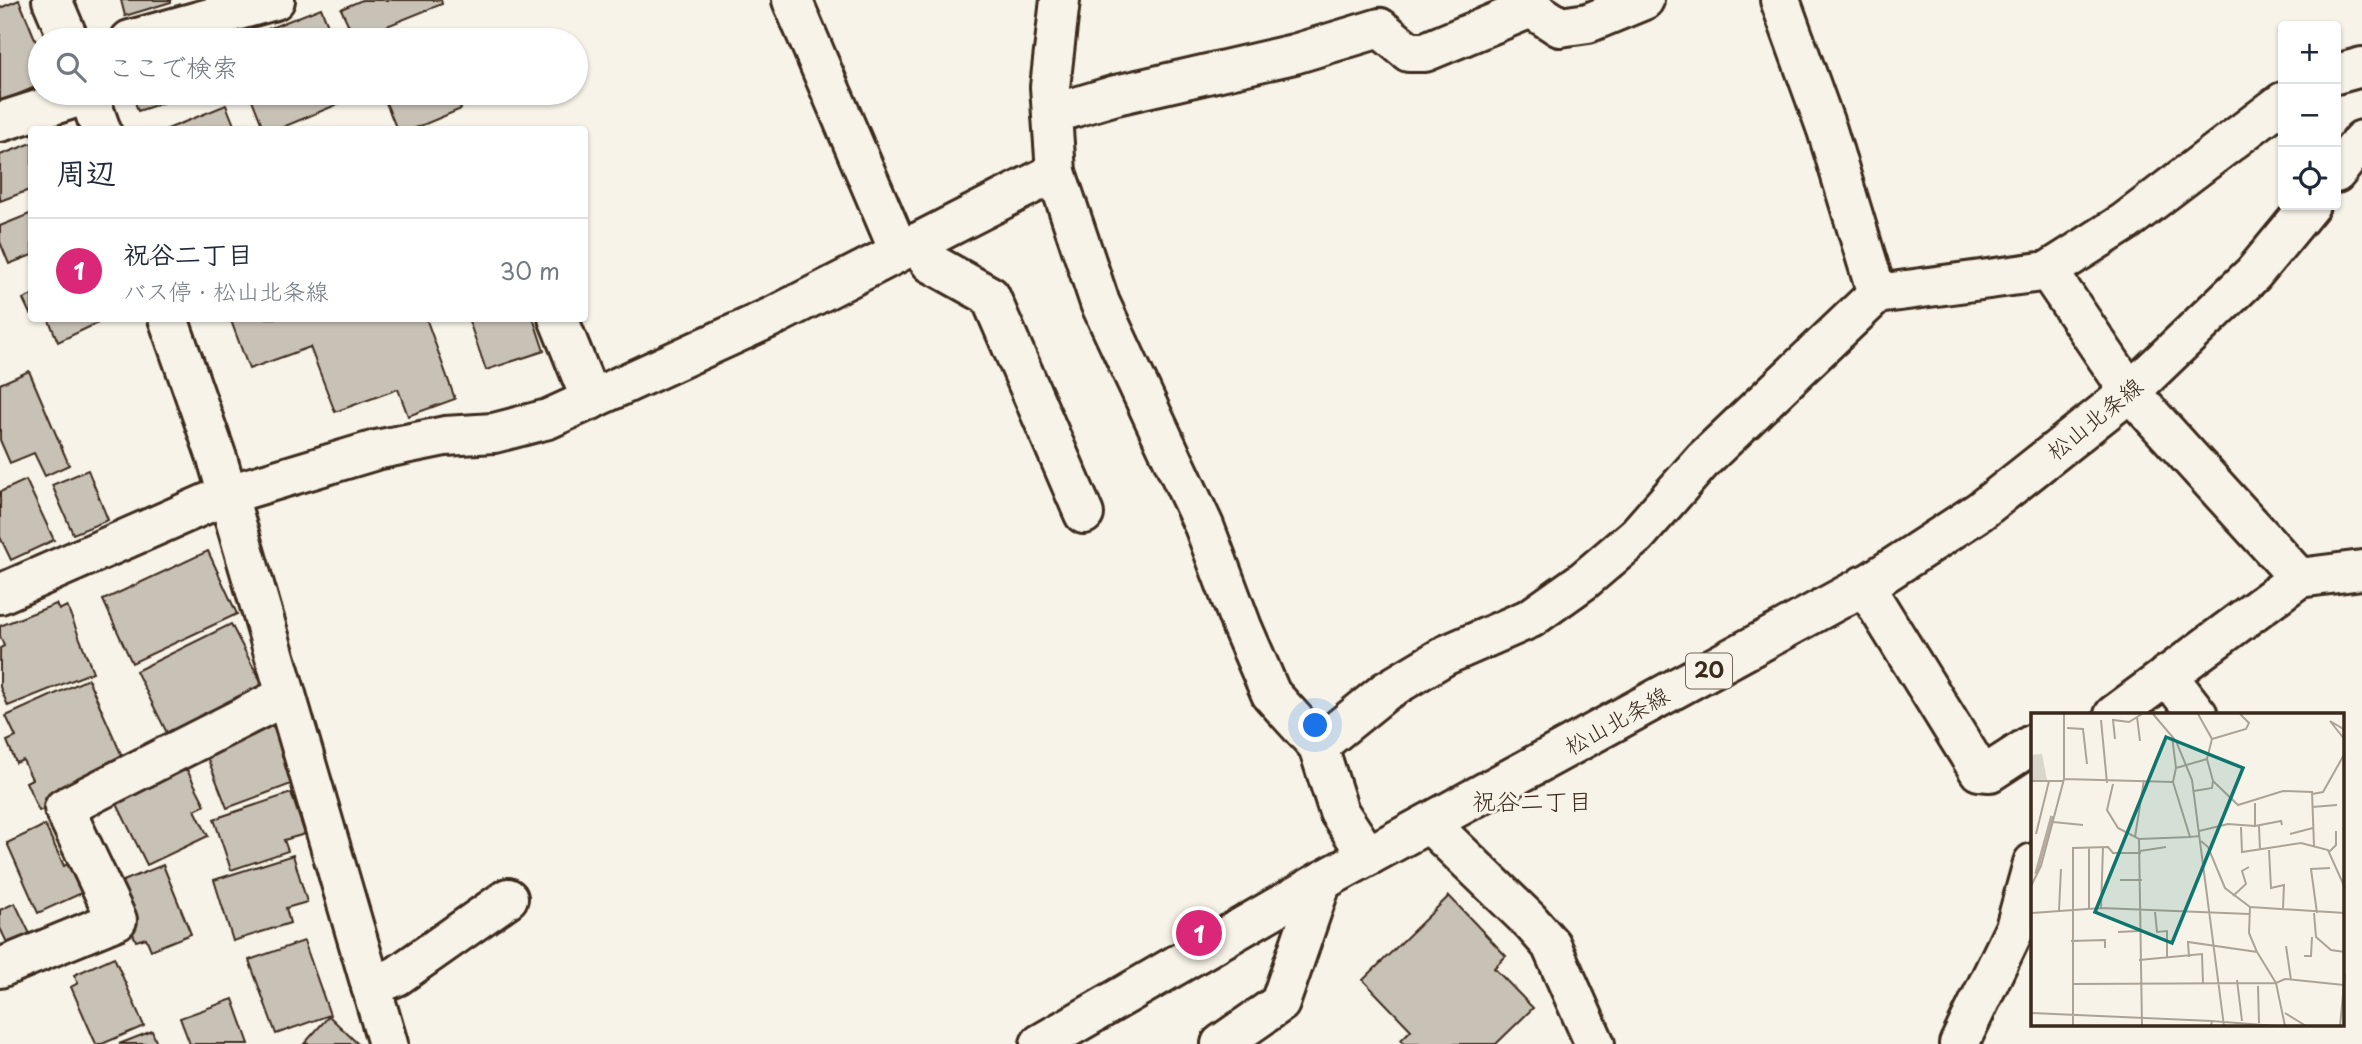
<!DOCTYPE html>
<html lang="ja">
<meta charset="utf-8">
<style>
:root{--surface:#fff;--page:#f2f2f3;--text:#1f2937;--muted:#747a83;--line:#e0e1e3;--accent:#db2777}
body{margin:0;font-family:"Playpen Sans","Klee One",sans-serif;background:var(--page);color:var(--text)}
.controls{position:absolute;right:21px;top:21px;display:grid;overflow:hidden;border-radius:7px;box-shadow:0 2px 5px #0004}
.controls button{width:63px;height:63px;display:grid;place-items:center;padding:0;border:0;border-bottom:2px solid var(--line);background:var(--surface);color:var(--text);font:35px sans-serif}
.you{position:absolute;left:1316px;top:726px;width:24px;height:24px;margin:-18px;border:5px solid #fff;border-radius:50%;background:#1a73e8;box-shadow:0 0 0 10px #1a73e833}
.badge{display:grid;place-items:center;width:46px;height:46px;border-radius:50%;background:var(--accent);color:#fff;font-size:23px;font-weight:700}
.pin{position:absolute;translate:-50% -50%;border:4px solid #fff;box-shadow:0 2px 7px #0006}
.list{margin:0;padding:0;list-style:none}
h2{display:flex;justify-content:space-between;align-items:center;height:91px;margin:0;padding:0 28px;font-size:30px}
h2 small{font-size:23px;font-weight:400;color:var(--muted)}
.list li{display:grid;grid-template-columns:46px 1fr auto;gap:21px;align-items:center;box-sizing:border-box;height:105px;padding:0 28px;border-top:2px solid var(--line)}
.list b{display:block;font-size:26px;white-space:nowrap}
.list p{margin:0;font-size:23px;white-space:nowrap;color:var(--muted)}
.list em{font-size:23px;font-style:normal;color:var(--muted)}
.icon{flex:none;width:38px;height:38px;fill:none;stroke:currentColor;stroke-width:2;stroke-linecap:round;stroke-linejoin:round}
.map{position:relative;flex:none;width:2362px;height:1044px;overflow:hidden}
.search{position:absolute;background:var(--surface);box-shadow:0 2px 5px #0004;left:28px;top:28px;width:560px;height:77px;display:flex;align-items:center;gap:18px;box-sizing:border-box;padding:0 24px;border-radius:38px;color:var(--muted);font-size:26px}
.panel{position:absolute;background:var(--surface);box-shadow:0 2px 5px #0004;left:28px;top:126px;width:560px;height:196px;border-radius:7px}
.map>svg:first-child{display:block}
</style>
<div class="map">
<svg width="2362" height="1044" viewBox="0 0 2362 1044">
<rect width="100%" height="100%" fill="#f7f3e8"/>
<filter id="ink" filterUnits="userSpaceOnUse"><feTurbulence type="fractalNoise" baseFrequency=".0143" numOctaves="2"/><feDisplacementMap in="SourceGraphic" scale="14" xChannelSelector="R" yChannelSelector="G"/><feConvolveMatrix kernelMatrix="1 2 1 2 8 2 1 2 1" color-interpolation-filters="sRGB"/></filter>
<g filter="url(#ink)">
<!-- building -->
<g fill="#c8c1b6" stroke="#3b2a1e" stroke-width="2">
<polygon points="19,0 40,51 40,85 0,102 0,8"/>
<polygon points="121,0 171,0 171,2 125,16"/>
<polygon points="362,0 441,0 442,4 355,39 341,9"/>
<polygon points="321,8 334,40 240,40"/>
<polygon points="429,31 433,40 406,40"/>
<polygon points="132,93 179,93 181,97 138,111"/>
<polygon points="261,93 345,93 348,100 276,130 264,130 251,97"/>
<polygon points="382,93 454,93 461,109 411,130 397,130"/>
<polygon points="226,105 236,130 165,130"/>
<polygon points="32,143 32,189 0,201 0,155"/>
<polygon points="32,213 32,255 9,264 0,242 0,226"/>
<polygon points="32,295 32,313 30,314 23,299"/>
<polygon points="48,318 108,318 58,342"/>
<polygon points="230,318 426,318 455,399 408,416 398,389 335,412 310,347 249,369"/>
<polygon points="468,318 533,318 544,351 486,370"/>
<polygon points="29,371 69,465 45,476 34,453 10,463 0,440 0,384"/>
<polygon points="88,470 108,520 73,534 52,485"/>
<polygon points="26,480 54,540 11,560 0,537 0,492"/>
<polygon points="208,551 237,614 132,663 103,600"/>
<polygon points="56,604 59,610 67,606 93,672 8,706 0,687 0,648 4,646 0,636 0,626"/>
<polygon points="231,624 265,690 169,737 136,671"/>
<polygon points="88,679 129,772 39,811 26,782 32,779 23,760 16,763 7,741 16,737 6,716"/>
<polygon points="270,718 294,783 227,808 202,744"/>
<polygon points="183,762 205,805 195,810 208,836 147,865 113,796"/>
<polygon points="291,793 305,834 284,840 288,851 231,870 214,819"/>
<polygon points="45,825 64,866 71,862 84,892 38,913 7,843"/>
<polygon points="293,855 307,902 286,908 290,923 233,941 214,880"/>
<polygon points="163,865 191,934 151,950 146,938 136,941 113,885"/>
<polygon points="1449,896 1506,956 1494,968 1533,1008 1496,1044 1405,1044 1401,1040 1411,1030 1363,980"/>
<polygon points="15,903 31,936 9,947 0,928 0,910"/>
<polygon points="304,941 330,1015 276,1034 249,960"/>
<polygon points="114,957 144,1026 102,1044 96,1044 71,987 78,983 74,975"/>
<polygon points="233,999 249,1044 190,1044 180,1018"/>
<polygon points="329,1016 358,1044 304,1044"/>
<polygon points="152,1031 157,1044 119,1044"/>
</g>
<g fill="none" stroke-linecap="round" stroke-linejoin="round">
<defs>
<g id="minor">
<polyline points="52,0 69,40"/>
<polyline points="792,0 899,251"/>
<polyline points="1060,0 1050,87 1056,172 1100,303 1204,526 1242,627 1271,694 1318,746"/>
<polyline points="1780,0 1827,130 1877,294"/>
<polyline points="130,40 275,0"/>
<polyline points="2336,74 2362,67"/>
<polyline points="88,93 101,130"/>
<polyline points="1052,114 1116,95 1294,54 1380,28 1409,52 1425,52 1531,8 1560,27 1588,23 1644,0"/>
<polyline points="0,122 88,94"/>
<polyline points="916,243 931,263 990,296 1084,514"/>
<polyline points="2048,271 2130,392 2299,578"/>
<polyline points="168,318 217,458 388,1044"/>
<polyline points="558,318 591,400"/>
<polyline points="1864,585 1979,771 1990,772 2033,744"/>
<polyline points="0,594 226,495 376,450 445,436 494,433 548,419 776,315 1056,172"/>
<polyline points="2167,675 2198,715"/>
<polyline points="2114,715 2299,578 2362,570"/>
<polyline points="1430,824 1529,920 1551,945 1595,1044"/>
<polyline points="1368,856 1339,812 1318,746 1386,691 1446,655 1531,618 1583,581 1637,535 1703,460 1877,294 2048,271 2125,222 2283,102"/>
<polyline points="0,968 117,920 64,808 285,696"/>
<polyline points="371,987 397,976 508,898"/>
<polyline points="1221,1044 1280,1003 1322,881"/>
<polyline points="1959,1044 2015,928 2033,863"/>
</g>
<g id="major">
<polyline points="2336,173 2362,140"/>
<polyline points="1040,1044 1322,881 1871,582 1980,511 2130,392 2253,274 2310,205"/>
</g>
</defs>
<!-- minor casing -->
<use href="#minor" stroke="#3b2a1e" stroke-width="44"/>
<!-- major casing -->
<use href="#major" stroke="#3b2a1e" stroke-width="44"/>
<!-- minor -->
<use href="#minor" stroke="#f7f3e8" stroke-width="38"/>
<!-- major -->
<use href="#major" stroke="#f7f3e8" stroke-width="38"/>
</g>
</g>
<g text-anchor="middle" stroke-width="6" stroke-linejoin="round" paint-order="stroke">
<!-- shield labels -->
<rect fill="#f7f3e8" stroke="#73665b" stroke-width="2" x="1686" y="653.5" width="46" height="35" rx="5"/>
<g font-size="21" font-weight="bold" fill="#3b2a1e">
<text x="1709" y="678">20</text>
</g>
<!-- street labels -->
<g font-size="23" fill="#3b2a1e" stroke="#f7f3e8">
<text transform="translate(2095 419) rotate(-39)" y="8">松山北条線</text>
<text transform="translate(1617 721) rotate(-29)" y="8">松山北条線</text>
</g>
<!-- neighbourhood labels -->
<g font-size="24" fill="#3b2a1e" stroke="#f7f3e8">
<text x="1532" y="810">祝谷二丁目</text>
</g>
</g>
<!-- overview -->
<g transform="translate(2031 713)">
<rect width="313" height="313" fill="#f7f3e8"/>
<path d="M11,41L16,67H0V42Z" fill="#dbd6cb"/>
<path fill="none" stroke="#b4aca0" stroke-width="3.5" d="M5,161L21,103"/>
<path fill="none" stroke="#aca397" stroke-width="2" d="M122,1L145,28L161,67L193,313M167,1L181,26L176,46L182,68L207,92L252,78L281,79L283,133M106,4L109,28M70,7L76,70M36,15L52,16L56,51M314,17L299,8L314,27M141,23L145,55L142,69L159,124L169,123M84,26L82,7L98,9L111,1M181,26L215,16L218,10L209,1M145,55L176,46M33,66L142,69M0,68H33M82,71L76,97L87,115L108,126L159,124M163,78L181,75L182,68M281,81L292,79L314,40M224,90V113L250,108L251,112M281,94L306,92M22,109L52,112M228,113L229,137M210,114L211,139L270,130L297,137L314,175M168,118L197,111L224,113M5,121L18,68M259,121L282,115M104,124L113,67M108,126L111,313M170,128L177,134L194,175L219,194L218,220L226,239M58,135V195M238,137L240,175L253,172L252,195M109,138L135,134M298,139L305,132V118M89,167H111M0,173L10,153L33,66V1M202,183L215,171L211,158L218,154M219,194L314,200M70,195L72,134M28,197L30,156M124,199L126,219L136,218V245M0,200L70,195L218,201M283,200L285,224L300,237L314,239M286,200L280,156L299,155M87,219L108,218M40,228L74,227V235M255,233L260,267M273,243H280L281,224M158,244L157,229L226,239L245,270L254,266L313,272M108,247L171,241L172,270M206,267L211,308M41,271L245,270L254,313M227,273L228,310M0,300L181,308M254,300L275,313M42,313V135L77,134L82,140H110M180,313L181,308L245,313M309,313L314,261"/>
<path fill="#0f766e" fill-opacity="0.15" stroke="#0f766e" stroke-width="3.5" d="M135,24L212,55L141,230L64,199Z"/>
<rect width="313" height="313" fill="none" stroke="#3b2a1e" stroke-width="3.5"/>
</g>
</svg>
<div class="controls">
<button>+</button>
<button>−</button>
<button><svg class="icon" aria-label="locate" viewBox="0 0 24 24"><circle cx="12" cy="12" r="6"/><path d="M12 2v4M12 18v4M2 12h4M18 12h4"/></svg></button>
</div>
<div class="you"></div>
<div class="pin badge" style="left:1199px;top:933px">1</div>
<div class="search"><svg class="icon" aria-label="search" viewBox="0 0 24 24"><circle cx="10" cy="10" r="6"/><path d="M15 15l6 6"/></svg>ここで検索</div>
<section class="panel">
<h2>周辺<small></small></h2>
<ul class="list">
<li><span class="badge">1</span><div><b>祝谷二丁目</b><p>バス停 · 松山北条線</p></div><em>30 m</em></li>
</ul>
</section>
</div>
